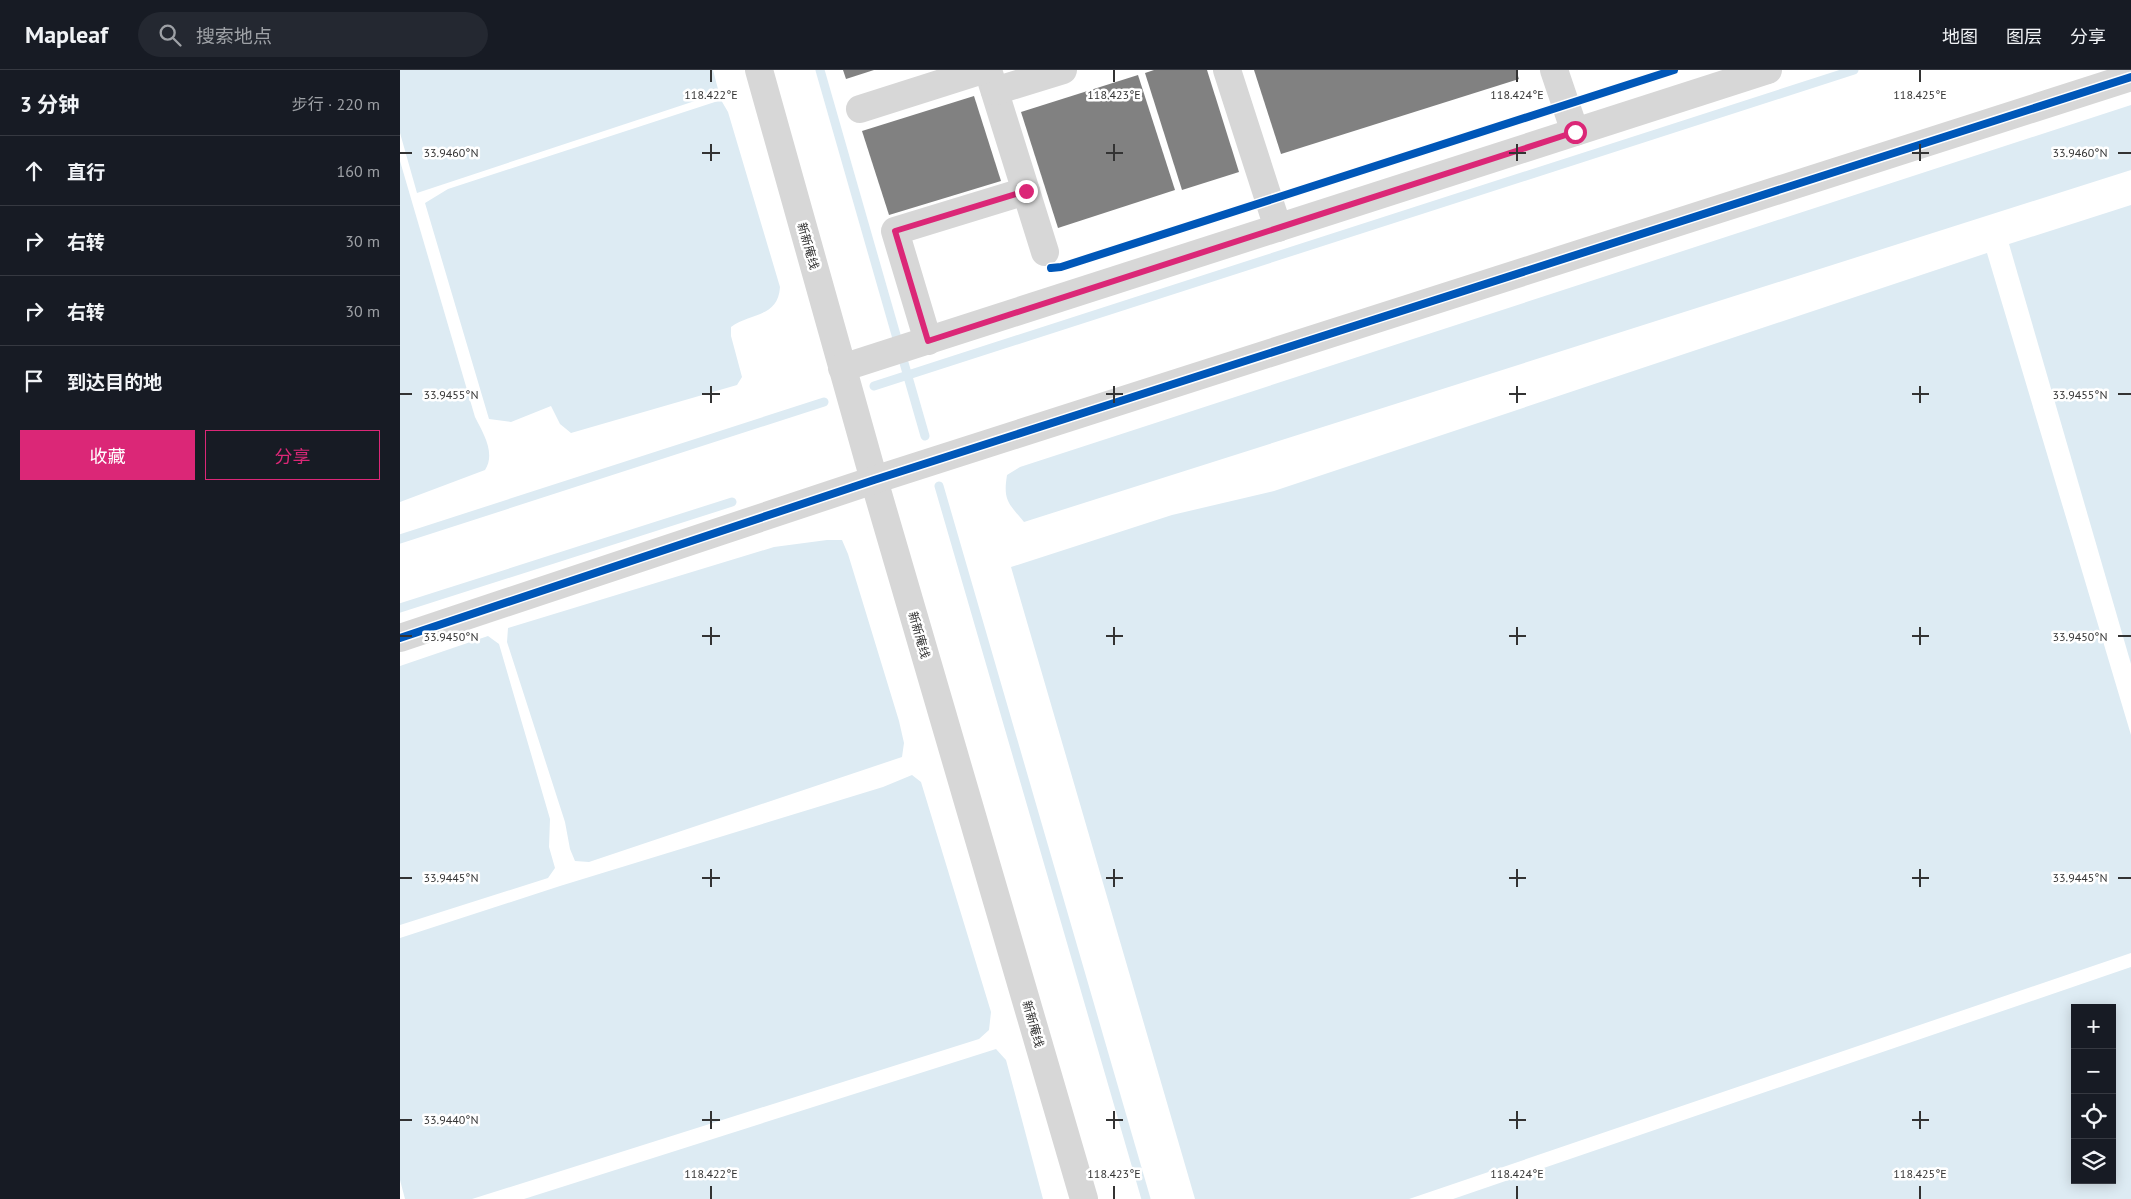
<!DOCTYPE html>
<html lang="zh">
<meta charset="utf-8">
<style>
:root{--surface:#171b24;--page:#242831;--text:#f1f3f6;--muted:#9ea1a6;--line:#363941;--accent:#db2777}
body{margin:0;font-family:"PT Sans","Noto Sans SC",sans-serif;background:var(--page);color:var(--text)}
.controls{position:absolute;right:15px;bottom:15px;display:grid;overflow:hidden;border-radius:0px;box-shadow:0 2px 12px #0003}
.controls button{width:45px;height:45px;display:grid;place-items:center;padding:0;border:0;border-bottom:1px solid var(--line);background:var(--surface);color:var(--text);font:25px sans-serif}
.stop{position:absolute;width:15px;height:15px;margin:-11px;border:4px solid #db2777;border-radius:50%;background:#fff}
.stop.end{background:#db2777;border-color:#fff;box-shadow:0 1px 5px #0008}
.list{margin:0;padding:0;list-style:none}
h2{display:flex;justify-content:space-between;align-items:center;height:65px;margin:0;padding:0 20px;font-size:21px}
h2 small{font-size:16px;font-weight:400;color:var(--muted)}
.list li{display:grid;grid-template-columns:32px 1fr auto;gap:15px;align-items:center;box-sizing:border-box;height:70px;padding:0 20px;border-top:1px solid var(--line)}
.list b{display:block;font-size:19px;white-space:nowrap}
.list em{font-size:16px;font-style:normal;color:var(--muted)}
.actions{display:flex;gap:10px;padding:15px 20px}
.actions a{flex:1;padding:11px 0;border:1px solid var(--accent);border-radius:0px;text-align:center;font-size:18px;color:var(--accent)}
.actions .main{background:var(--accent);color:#fff}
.icon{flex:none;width:28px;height:28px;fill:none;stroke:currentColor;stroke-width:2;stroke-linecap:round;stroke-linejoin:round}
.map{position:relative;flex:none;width:1731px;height:1129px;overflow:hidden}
header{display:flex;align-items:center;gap:30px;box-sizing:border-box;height:70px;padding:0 25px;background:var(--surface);border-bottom:1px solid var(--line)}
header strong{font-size:24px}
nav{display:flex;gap:28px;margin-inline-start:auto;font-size:18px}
.search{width:350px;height:45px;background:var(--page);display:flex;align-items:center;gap:12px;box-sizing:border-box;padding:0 18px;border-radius:28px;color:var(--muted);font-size:19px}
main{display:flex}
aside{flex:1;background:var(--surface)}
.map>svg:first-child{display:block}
</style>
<header>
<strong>Mapleaf</strong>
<div class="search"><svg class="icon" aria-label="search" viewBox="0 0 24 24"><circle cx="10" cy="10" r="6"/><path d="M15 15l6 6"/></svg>搜索地点</div>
<nav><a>地图</a><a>图层</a><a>分享</a></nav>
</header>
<main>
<aside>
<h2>3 分钟<small>步行 · 220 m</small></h2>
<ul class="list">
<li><svg class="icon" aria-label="ahead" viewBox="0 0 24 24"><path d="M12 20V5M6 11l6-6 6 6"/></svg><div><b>直行</b></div><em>160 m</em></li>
<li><svg class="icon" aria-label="right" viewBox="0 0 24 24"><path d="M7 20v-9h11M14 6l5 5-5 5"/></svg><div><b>右转</b></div><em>30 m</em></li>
<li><svg class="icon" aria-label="right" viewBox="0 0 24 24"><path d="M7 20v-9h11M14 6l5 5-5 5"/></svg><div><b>右转</b></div><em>30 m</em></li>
<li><svg class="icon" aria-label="arrive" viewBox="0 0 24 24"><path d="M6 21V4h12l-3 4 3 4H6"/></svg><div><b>到达目的地</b></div></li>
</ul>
<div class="actions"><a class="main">收藏</a><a>分享</a></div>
</aside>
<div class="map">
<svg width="1731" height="1129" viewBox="0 0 1731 1129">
<rect width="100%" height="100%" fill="#fff"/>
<!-- water -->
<g fill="#ddebf3" fill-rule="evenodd">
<polygon points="0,0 313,0 319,23 17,123 0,63"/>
<path d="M321,30L328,42L380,217C378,248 351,242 331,257V266L342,307L337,315L171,363L160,354L151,336L111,352L89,349L25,133L48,119Z"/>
<path d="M1731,35V100L624,452C608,433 603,430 607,405L620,397Z"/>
<path d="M0,91L75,347C83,363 96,383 85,400L0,432Z"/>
<polygon points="1731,135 1731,594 1609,174"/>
<polygon points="1587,183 1731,665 1731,883 1009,1129 795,1129 611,497 772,445 874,421"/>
<polygon points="427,470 442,470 448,484 499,651 504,673 502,687 189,792 175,791 170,779 165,752 107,572 108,558 374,477"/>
<polygon points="88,566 99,574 150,749 149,777 155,798 148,808 0,855 0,596"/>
<polygon points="512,705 521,712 591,942 589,960 579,969 72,1129 5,1129 0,1110 0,868 160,816 483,717"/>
<path d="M1731,897V1129H1053ZM1675,938H1712V1110H1675Z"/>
<polygon points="596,979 606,990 643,1129 124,1129"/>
</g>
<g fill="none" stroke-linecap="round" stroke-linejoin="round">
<!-- stream -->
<g stroke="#ddebf3" stroke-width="9">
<polyline points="420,0 525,366"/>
<polyline points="474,316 1454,0"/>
<polyline points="539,416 746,1129"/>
<polyline points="0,469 424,332"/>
<polyline points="0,538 332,432"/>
</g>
</g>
<!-- building -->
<g fill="#818181">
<polygon points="443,0 474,0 446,9"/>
<polygon points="754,0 807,0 839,102 782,120 745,3"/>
<polygon points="854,0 1116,0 1119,9 881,84"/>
<polygon points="738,5 775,120 658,158 621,42"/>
<polygon points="574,26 601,111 489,145 462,61"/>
</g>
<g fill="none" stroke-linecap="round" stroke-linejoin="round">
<!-- minor -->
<g stroke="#d7d7d7" stroke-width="28">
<polyline points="359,0 474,410 684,1129"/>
<polyline points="588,0 645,182"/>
<polyline points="827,0 878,158"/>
<polyline points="1154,0 1175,62"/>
<polyline points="595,21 663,0"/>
<polyline points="460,39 583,0"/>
<polyline points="528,271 495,161 626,121"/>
<polyline points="442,298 1368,0"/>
<polyline points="0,568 474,410 1731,7"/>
</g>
<defs>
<g id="cycleway">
<polyline points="651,198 661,197 1274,0"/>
<polyline points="0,568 474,410 1731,7"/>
</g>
</defs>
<!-- cycleway casing -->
<use href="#cycleway" stroke="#fff" stroke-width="11"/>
<!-- cycleway -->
<use href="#cycleway" stroke="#0057b8" stroke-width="8"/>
</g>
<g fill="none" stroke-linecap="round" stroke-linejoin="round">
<!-- route -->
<polyline stroke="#db2777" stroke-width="6" points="626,121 495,161 528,271 1175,62"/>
</g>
<!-- ticks -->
<path fill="none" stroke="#333" stroke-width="2" d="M311,0V12M714,0V12M1117,0V12M1520,0V12M311,74V91M714,74V91M1117,74V91M1520,74V91M0,83H12M302,83H320M706,83H723M1109,83H1126M1512,83H1529M1718,83H1731M311,316V333M714,316V333M1117,316V333M1520,316V333M0,324H12M302,324H320M706,324H723M1109,324H1126M1512,324H1529M1718,324H1731M311,557V575M714,557V575M1117,557V575M1520,557V575M0,566H12M302,566H320M706,566H723M1109,566H1126M1512,566H1529M1718,566H1731M311,799V817M714,799V817M1117,799V817M1520,799V817M0,808H12M302,808H320M706,808H723M1109,808H1126M1512,808H1529M1718,808H1731M311,1041V1059M714,1041V1059M1117,1041V1059M1520,1041V1059M0,1050H12M302,1050H320M706,1050H723M1109,1050H1126M1512,1050H1529M311,1116V1129M714,1116V1129M1117,1116V1129M1520,1116V1129"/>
<g text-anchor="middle" stroke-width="5" stroke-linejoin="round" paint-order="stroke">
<!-- street labels -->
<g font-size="12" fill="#333" stroke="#fff">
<text transform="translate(408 176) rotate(74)" y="4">新新庵线</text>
<text transform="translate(519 565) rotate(74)" y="4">新新庵线</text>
<text transform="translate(633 954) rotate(74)" y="4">新新庵线</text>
</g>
</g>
<g font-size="12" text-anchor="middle" fill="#333" stroke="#fff" stroke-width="5" stroke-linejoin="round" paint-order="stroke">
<text x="311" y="29">118.422°E</text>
<text x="714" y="29">118.423°E</text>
<text x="1117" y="29">118.424°E</text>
<text x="1520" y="29">118.425°E</text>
<text x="51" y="87">33.9460°N</text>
<text x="1680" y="87">33.9460°N</text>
<text x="51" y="329">33.9455°N</text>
<text x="1680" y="329">33.9455°N</text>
<text x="51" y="571">33.9450°N</text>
<text x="1680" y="571">33.9450°N</text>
<text x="51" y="812">33.9445°N</text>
<text x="1680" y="812">33.9445°N</text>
<text x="51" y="1054">33.9440°N</text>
<text x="311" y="1108">118.422°E</text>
<text x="714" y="1108">118.423°E</text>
<text x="1117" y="1108">118.424°E</text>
<text x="1520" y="1108">118.425°E</text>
</g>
</svg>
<div class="controls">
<button>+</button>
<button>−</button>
<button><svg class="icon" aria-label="locate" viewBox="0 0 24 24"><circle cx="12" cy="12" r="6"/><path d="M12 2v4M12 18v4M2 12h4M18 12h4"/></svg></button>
<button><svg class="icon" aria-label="layers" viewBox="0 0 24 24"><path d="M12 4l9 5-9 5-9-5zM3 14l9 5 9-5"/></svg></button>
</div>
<div class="stop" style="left:1175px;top:62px"></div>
<div class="stop end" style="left:626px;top:121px"></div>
</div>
</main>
